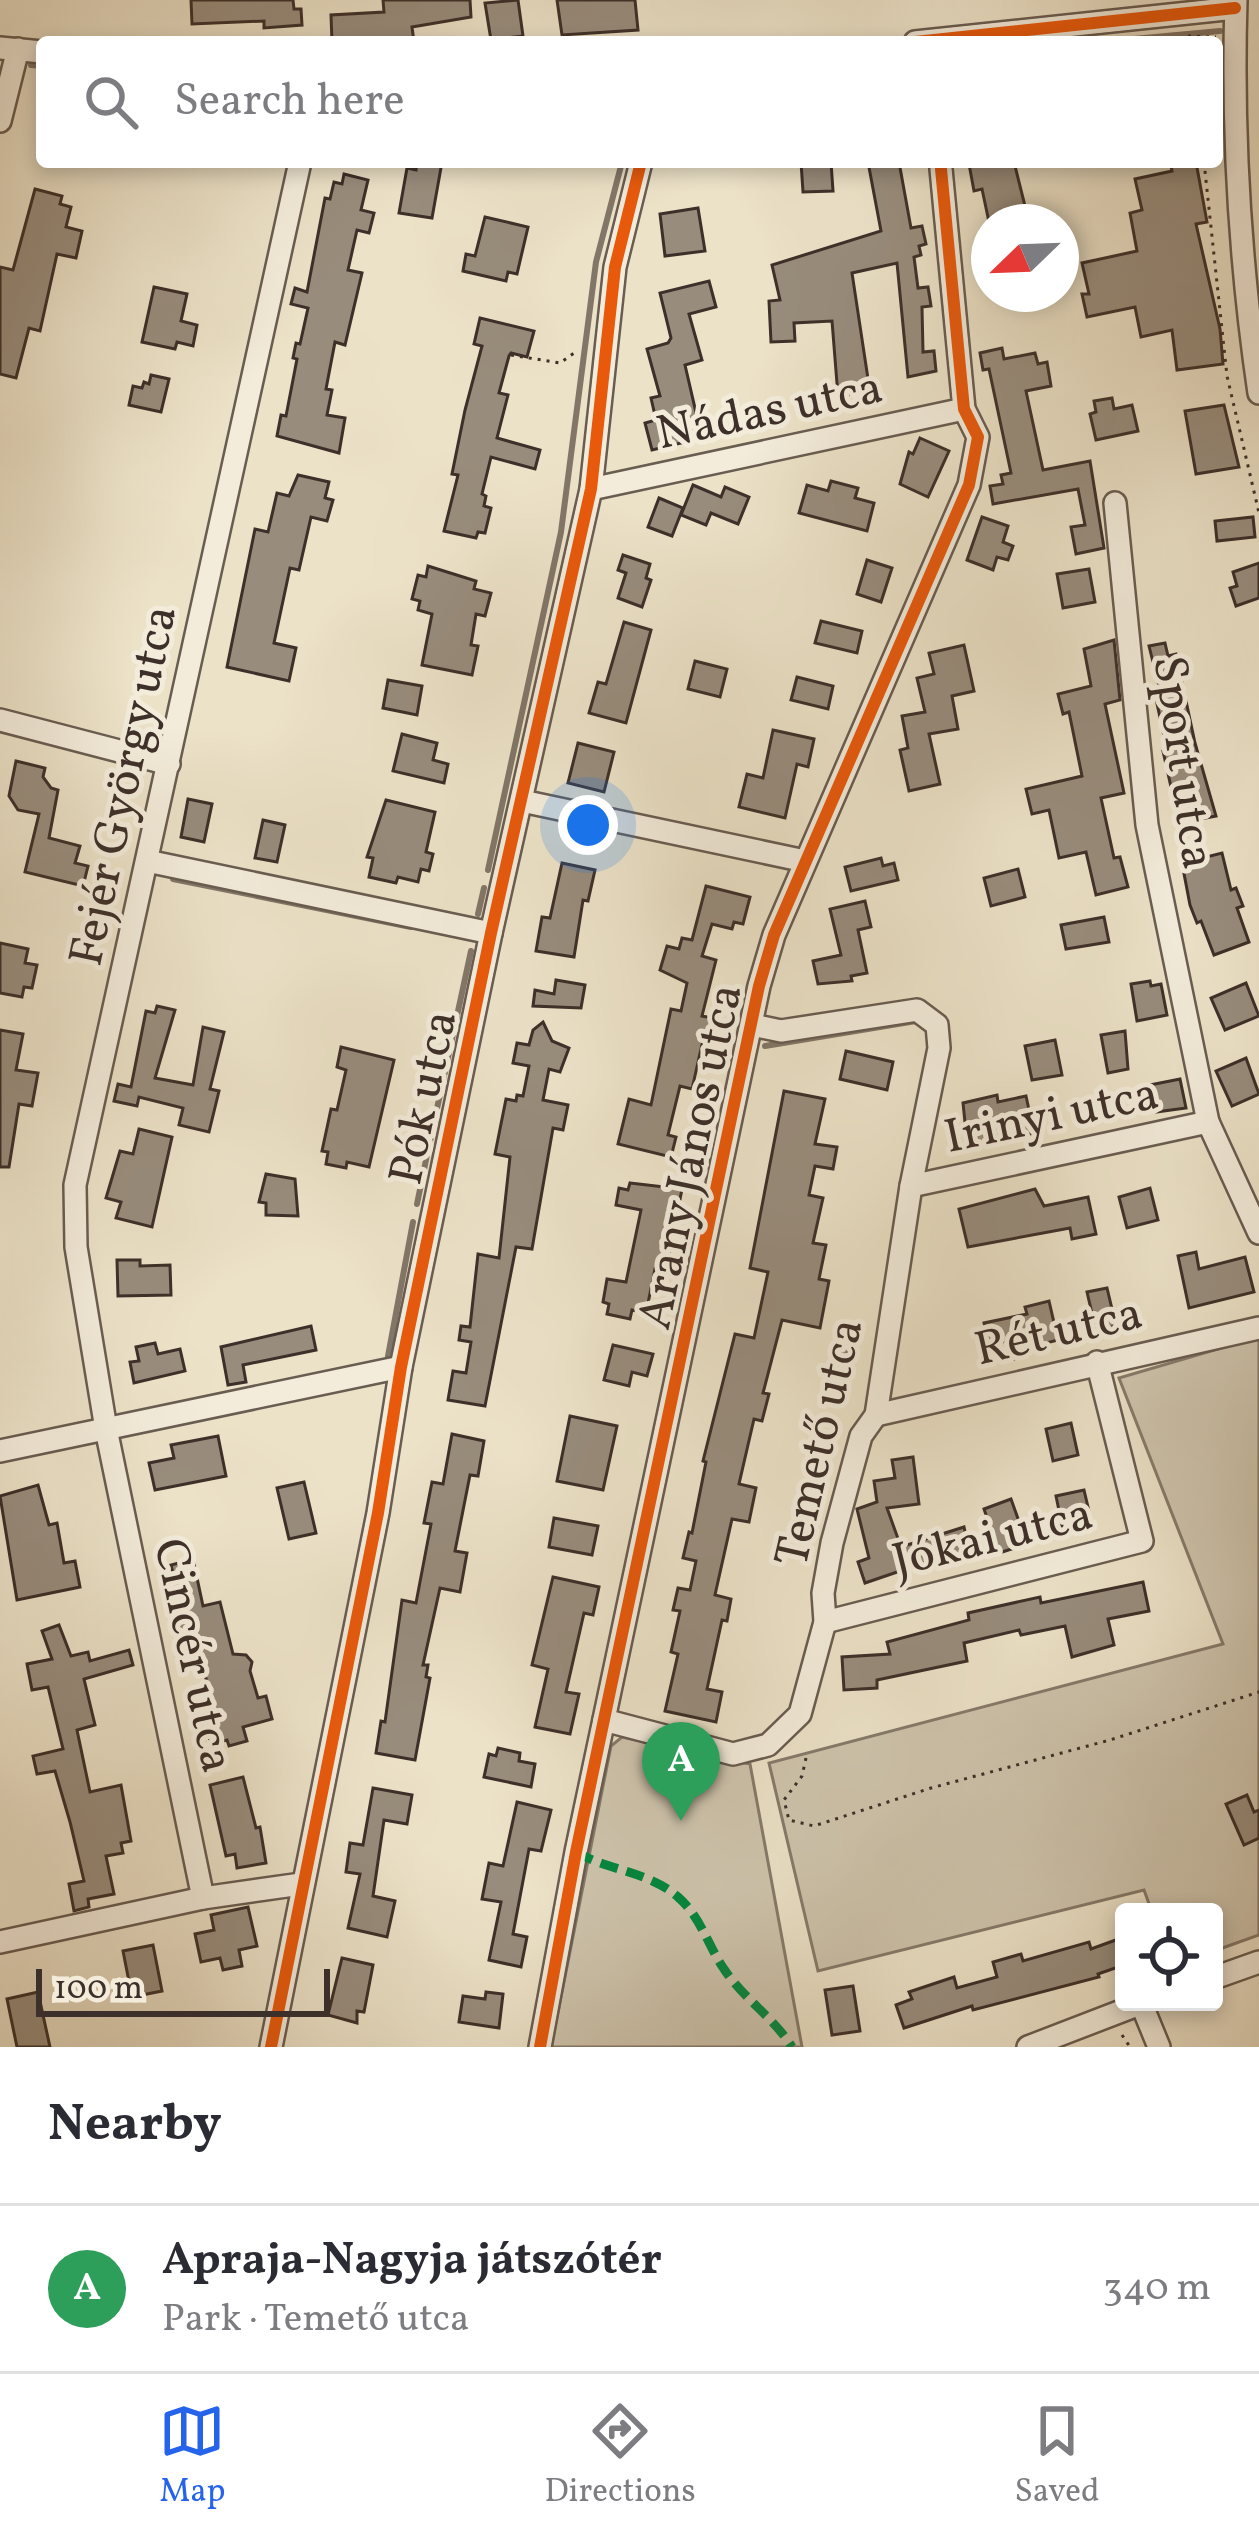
<!DOCTYPE html>
<meta charset="utf-8">
<style>
:root{--surface:#fff;--page:#f7f7f7;--text:#2b2b33;--muted:#7c7c81;--line:#e1e1e2;--accent:#2563eb}
body{margin:0;font-family:Vollkorn,serif;background:var(--page);color:var(--text)}
.controls{position:absolute;right:36px;bottom:36px;display:grid;overflow:hidden;border-radius:12px;box-shadow:0 6px 18px #0003}
.controls button{width:108px;height:108px;display:grid;place-items:center;padding:0;border:0;border-bottom:3px solid var(--line);background:var(--surface);color:var(--text);font:60px sans-serif}
.compass{position:absolute;left:971px;top:204px;width:108px;height:108px;border-radius:50%;background:var(--surface);box-shadow:0 6px 18px #0003;rotate:247deg}
.scale{position:absolute;left:36px;bottom:30px;width:294px;box-sizing:border-box;padding-left:12px;border:6px solid #3d2f29;border-top:0;font-size:33px;line-height:42px;white-space:nowrap;color:#3d2f29;-webkit-text-stroke:9px #f3ecdb;paint-order:stroke}
.you{position:absolute;left:588px;top:825px;width:42px;height:42px;margin:-30px;border:9px solid #fff;border-radius:50%;background:#1a73e8;box-shadow:0 0 0 18px #1a73e833}
.badge{display:grid;place-items:center;width:78px;height:78px;border-radius:50%;background:var(--accent);color:#fff;font-size:39px;font-weight:700}
.pin{position:absolute;translate:-50% -99px;filter:drop-shadow(0 3px 6px #0008)}
.pin::after{content:'';position:absolute;top:63px;width:42px;height:36px;background:inherit;clip-path:polygon(0 0,100% 0,50% 100%)}
.list{margin:0;padding:0;list-style:none}
h2{display:flex;justify-content:space-between;align-items:center;height:156px;margin:0;padding:0 48px;font-size:51px}
h2 small{font-size:39px;font-weight:400;color:var(--muted)}
.list li{display:grid;grid-template-columns:78px 1fr auto;gap:36px;align-items:center;box-sizing:border-box;height:168px;padding:0 48px;border-top:3px solid var(--line)}
.list b{display:block;font-size:45px;white-space:nowrap}
.list p{margin:0;font-size:39px;white-space:nowrap;color:var(--muted)}
.list em{font-size:39px;font-style:normal;color:var(--muted)}
.icon{flex:none;width:66px;height:66px;fill:none;stroke:currentColor;stroke-width:2;stroke-linecap:round;stroke-linejoin:round}
.map{position:relative;flex:none;width:1259px;height:2047px;overflow:hidden}
.search{position:absolute;background:var(--surface);box-shadow:0 6px 18px #0003;left:36px;right:36px;top:36px;height:132px;display:flex;align-items:center;gap:30px;box-sizing:border-box;padding:0 42px;border-radius:12px;color:var(--muted);font-size:45px}
.sheet{height:324px;background:var(--surface)}
nav{display:flex;justify-content:space-around;align-items:center;box-sizing:border-box;height:168px;border-top:3px solid var(--line);background:var(--surface);font-size:33px;color:var(--muted)}
nav a{display:grid;justify-items:center;gap:6px}
nav .on{color:var(--accent)}
.map>svg:first-child{display:block}
</style>
<div class="map">
<svg width="1259" height="2047" viewBox="0 0 1259 2047">
<rect width="100%" height="100%" fill="#ece2c8"/>
<filter id="stains"><feTurbulence type="fractalNoise" baseFrequency=".00167" numOctaves="4"/><feColorMatrix values="0 0 0 0 .2 0 0 0 0 .09 0 0 0 0 .02 0 0 0 .5 -.17"/></filter>
<radialGradient id="worn" r=".72"><stop offset=".6" stop-color="#630" stop-opacity="0"/><stop offset="1" stop-color="#630" stop-opacity=".3"/></radialGradient>
<!-- green -->
<g fill="#cec4ad" stroke="#867a6b" stroke-width="3">
<polygon points="1259,1337 1259,1935 1214,1951 1214,1912 1152,1912 1144,1890 818,1971 769,1763 1223,1644 1119,1378"/>
<polygon points="622,1737 750,1764 802,2047 551,2047 611,1746"/>
</g>
<g fill="none" stroke-linecap="round" stroke-linejoin="round">
<!-- stream -->
<g stroke="#827668" stroke-width="6">
<polyline points="1101,42 1220,31"/>
<polyline points="31,65 42,66"/>
<polyline points="488,870 561,532 596,262 622,162"/>
<polyline points="173,879 411,927"/>
<polyline points="478,914 484,888"/>
<polyline points="765,1046 916,1021"/>
<polyline points="430,1141 471,951"/>
<polyline points="417,1204 427,1155"/>
<polyline points="388,1356 413,1222"/>
</g>
</g>
<!-- building -->
<g fill="#988c7c" stroke="#3d2f29" stroke-width="3">
<polygon points="191,0 293,0 294,9 301,9 302,25 264,28 264,21 192,24"/>
<polygon points="383,0 470,0 471,17 412,27 414,42 332,42 331,15 384,12"/>
<polygon points="518,0 523,36 491,40 485,3"/>
<polygon points="557,0 635,0 638,30 562,35"/>
<polygon points="417,162 442,162 432,218 399,213 407,168 416,170"/>
<polygon points="801,162 831,162 833,191 803,192"/>
<polygon points="868,162 899,162 911,228 922,226 926,244 919,246 921,255 914,257 918,288 928,287 931,306 922,307 923,352 934,351 936,371 908,377 897,263 852,273 870,392 838,396 832,321 794,323 795,341 771,342 769,301 780,300 772,265 881,231"/>
<polygon points="980,162 1014,162 1029,222 989,222 982,189 974,191 969,164"/>
<polygon points="1170,162 1196,162 1207,222 1196,224 1220,329 1223,364 1177,370 1172,330 1141,337 1135,307 1087,317 1082,294 1089,294 1082,263 1137,251 1130,213 1142,210 1135,179 1172,171"/>
<polygon points="344,174 368,180 361,210 374,213 369,233 357,230 348,270 362,273 345,345 335,342 326,389 332,390 327,415 345,418 339,453 277,436 281,415 286,416 297,359 293,358 296,343 300,344 308,308 291,304 295,288 307,292 325,198 330,199 334,182 342,184"/>
<polygon points="35,189 62,196 60,204 71,207 66,227 82,231 76,258 57,254 40,331 29,328 16,378 0,374 0,267 13,270"/>
<polygon points="698,208 705,251 665,256 660,214"/>
<polygon points="485,217 528,227 517,274 508,272 506,281 463,271 466,254 475,256"/>
<polygon points="709,281 716,307 689,314 702,360 685,365 697,417 689,419 694,440 652,450 645,423 656,420 651,398 660,396 647,349 668,343 671,338 660,293"/>
<polygon points="154,287 187,294 181,321 197,325 193,346 177,342 175,349 142,342"/>
<polygon points="480,318 534,331 527,357 511,353 509,356 499,393 508,395 497,438 540,450 535,469 491,457 482,494 486,496 484,506 491,508 485,533 478,532 476,538 444,531 458,475 452,474 465,410 482,346 474,344"/>
<polygon points="1002,348 1004,359 1035,353 1038,364 1047,362 1051,386 1026,391 1043,470 1090,461 1104,548 1076,554 1071,527 1085,525 1078,489 993,504 990,486 1003,484 1001,475 1011,473 989,369 983,370 980,353"/>
<polygon points="151,375 169,379 161,412 129,405 133,386 142,388 144,382 149,384"/>
<polygon points="1112,398 1114,409 1132,405 1138,431 1096,440 1090,414 1096,412 1094,401"/>
<polygon points="1224,405 1239,467 1196,474 1185,411"/>
<polygon points="920,438 949,451 928,497 900,484 909,452 913,454"/>
<polygon points="298,475 329,482 325,498 333,500 327,521 311,517 299,570 290,568 274,643 296,648 289,681 227,667 255,529 268,532 277,493 289,496"/>
<polygon points="831,481 858,488 855,498 874,503 867,531 799,513 807,485 828,491"/>
<polygon points="693,485 721,497 725,487 749,497 738,524 711,513 706,525 681,515"/>
<polygon points="659,498 683,508 672,536 648,527"/>
<polygon points="982,517 1008,526 1003,542 1013,546 1008,560 997,557 993,570 967,560"/>
<polygon points="1253,517 1255,537 1217,541 1215,521"/>
<polygon points="623,555 650,564 646,578 651,580 642,607 618,598 626,573 618,570"/>
<polygon points="867,560 892,568 881,602 857,594"/>
<polygon points="1259,563 1259,598 1236,606 1230,588 1237,586 1233,572"/>
<polygon points="428,566 476,581 474,589 491,593 485,616 476,614 471,645 478,646 472,675 422,665 432,614 418,610 420,601 412,599 418,575 426,577"/>
<polygon points="1089,569 1095,602 1063,608 1057,574"/>
<polygon points="821,621 862,631 857,653 815,643"/>
<polygon points="624,622 651,630 626,723 589,713 598,682 606,684"/>
<polygon points="1114,640 1120,700 1105,704 1124,793 1101,798 1114,858 1120,857 1128,887 1096,895 1086,852 1059,858 1049,810 1032,814 1026,789 1082,776 1069,712 1063,714 1058,694 1091,686 1084,649"/>
<polygon points="1165,643 1168,656 1176,654 1195,743 1216,816 1179,823 1163,751 1167,750 1156,699 1162,698 1149,646"/>
<polygon points="964,645 974,691 952,696 958,729 929,734 940,784 909,791 900,750 908,748 902,716 925,712 917,678 934,674 929,653"/>
<polygon points="695,661 727,669 720,697 688,689"/>
<polygon points="797,677 833,686 828,709 791,700"/>
<polygon points="388,680 422,686 417,715 383,708"/>
<polygon points="773,730 814,739 808,767 797,764 785,818 739,807 747,774 763,778"/>
<polygon points="402,734 437,743 433,760 448,764 444,783 393,771"/>
<polygon points="578,743 614,752 604,792 568,783"/>
<polygon points="16,761 45,768 43,777 51,788 58,790 49,838 80,846 75,863 88,866 83,886 25,872 39,814 18,810 9,796"/>
<polygon points="188,799 212,804 204,842 181,837"/>
<polygon points="386,800 435,812 426,852 433,854 429,871 421,869 418,882 398,877 396,883 369,877 373,858 367,857"/>
<polygon points="263,820 285,825 277,862 255,858"/>
<polygon points="1222,853 1231,890 1236,888 1243,906 1237,908 1249,942 1214,955 1201,921 1197,923 1190,905 1182,863"/>
<polygon points="881,858 883,866 894,863 898,880 851,891 845,867"/>
<polygon points="562,863 595,870 588,901 583,900 574,957 536,951 542,917 550,918"/>
<polygon points="1018,869 1025,897 991,906 984,878"/>
<polygon points="706,886 750,897 743,924 734,922 732,929 712,924 702,956 716,960 702,1016 717,1019 712,1042 703,1040 692,1089 680,1086 668,1135 676,1137 671,1157 618,1144 629,1099 651,1105 671,1009 681,1011 687,983 660,970 667,946 679,949 682,938 692,940"/>
<polygon points="865,901 871,927 858,930 867,973 851,976 852,981 818,984 813,961 841,955 830,909"/>
<polygon points="1104,917 1109,942 1066,949 1061,925"/>
<polygon points="0,943 28,949 25,963 37,965 32,988 24,987 22,997 0,993"/>
<polygon points="556,980 585,985 581,1008 533,1006 535,990 554,994"/>
<polygon points="1150,981 1151,986 1161,984 1167,1015 1137,1021 1131,984"/>
<polygon points="1246,983 1259,1016 1225,1030 1211,998"/>
<polygon points="157,1006 175,1010 155,1078 193,1085 203,1027 224,1032 210,1089 219,1091 209,1132 179,1125 183,1108 139,1097 137,1106 114,1101 118,1084 131,1087 146,1011 155,1013"/>
<polygon points="543,1022 552,1041 569,1048 560,1072 549,1069 543,1100 568,1105 563,1130 553,1128 532,1249 516,1247 485,1406 448,1400 453,1371 466,1373 471,1342 459,1340 461,1326 470,1327 478,1254 499,1258 510,1157 495,1154 506,1099 516,1101 517,1095 523,1096 529,1066 513,1063 517,1043 529,1045 533,1030"/>
<polygon points="0,1030 23,1034 16,1070 38,1073 32,1106 19,1104 9,1167 0,1167"/>
<polygon points="1125,1031 1128,1069 1108,1073 1101,1035"/>
<polygon points="1055,1040 1062,1075 1032,1080 1025,1046"/>
<polygon points="341,1047 394,1060 369,1167 347,1162 346,1168 326,1164 328,1152 322,1151 331,1109 337,1110 346,1070 337,1067"/>
<polygon points="846,1051 893,1062 887,1090 840,1079"/>
<polygon points="1246,1058 1259,1094 1232,1106 1216,1071"/>
<polygon points="1180,1079 1186,1108 1156,1112 1150,1085"/>
<polygon points="784,1091 825,1099 815,1144 837,1147 833,1169 815,1166 809,1195 823,1198 813,1243 826,1245 819,1279 829,1281 820,1328 782,1320 763,1393 769,1394 762,1421 754,1419 739,1484 756,1488 749,1522 732,1519 715,1595 731,1599 727,1621 722,1620 707,1689 722,1692 716,1722 665,1711 678,1654 671,1652 680,1611 673,1610 678,1588 690,1590 696,1561 683,1558 689,1532 692,1533 706,1462 703,1461 735,1334 754,1338 768,1272 750,1268"/>
<polygon points="997,1095 998,1102 1026,1096 1034,1133 976,1146 973,1131 966,1132 963,1103"/>
<polygon points="139,1129 172,1137 152,1227 116,1218 121,1202 106,1198 120,1151 133,1154"/>
<polygon points="266,1174 295,1179 298,1216 266,1215 266,1203 259,1202"/>
<polygon points="630,1183 682,1189 666,1271 655,1269 646,1313 632,1310 630,1319 607,1314 609,1304 603,1302 607,1279 626,1282 641,1210 616,1205 619,1188 628,1190"/>
<polygon points="1150,1188 1158,1220 1127,1228 1119,1197"/>
<polygon points="1035,1189 1044,1206 1088,1197 1096,1234 1072,1239 1070,1228 968,1247 959,1209"/>
<polygon points="1196,1252 1199,1269 1245,1257 1254,1292 1189,1308 1178,1256"/>
<polygon points="117,1260 140,1260 140,1266 170,1265 171,1295 118,1296"/>
<polygon points="1107,1288 1116,1326 1096,1331 1087,1292"/>
<polygon points="1049,1301 1058,1340 1027,1348 1029,1355 1010,1360 1006,1341 989,1345 984,1323 1027,1314 1025,1307"/>
<polygon points="311,1326 316,1350 243,1365 246,1382 228,1385 221,1347"/>
<polygon points="839,1335 851,1338 841,1391 825,1387"/>
<polygon points="155,1343 158,1354 180,1349 185,1371 134,1383 130,1362 139,1361 136,1347"/>
<polygon points="613,1345 653,1354 647,1376 632,1372 629,1386 604,1380"/>
<polygon points="570,1416 617,1426 603,1490 557,1481"/>
<polygon points="1071,1423 1078,1455 1053,1461 1046,1429"/>
<polygon points="452,1434 484,1441 478,1476 470,1475 455,1551 467,1553 460,1592 440,1588 423,1665 428,1665 426,1677 430,1678 415,1760 376,1753 381,1721 385,1722 402,1600 416,1603 431,1524 424,1523 432,1482 443,1484"/>
<polygon points="218,1436 226,1476 155,1490 149,1463 174,1458 171,1445"/>
<polygon points="913,1457 919,1504 887,1508 901,1547 964,1527 971,1558 943,1564 941,1557 865,1583 858,1562 869,1558 857,1509 877,1502 874,1481 895,1478 892,1460"/>
<polygon points="304,1482 316,1533 289,1539 277,1488"/>
<polygon points="38,1485 49,1525 57,1523 64,1563 75,1561 80,1587 17,1600 0,1496"/>
<polygon points="1084,1490 1092,1524 1064,1535 1056,1496"/>
<polygon points="1011,1499 1027,1544 999,1553 984,1509"/>
<polygon points="554,1518 598,1526 592,1555 549,1547"/>
<polygon points="193,1559 203,1606 220,1602 233,1654 246,1655 252,1662 250,1671 258,1698 266,1696 272,1719 243,1727 247,1741 229,1746 227,1740 211,1744 207,1731 203,1732 197,1709 213,1705 200,1656 187,1660 178,1624 185,1622 171,1565"/>
<polygon points="553,1577 599,1587 593,1615 584,1613 566,1692 579,1694 570,1734 535,1727 548,1669 532,1665"/>
<polygon points="1143,1582 1149,1611 1108,1619 1114,1645 1072,1657 1065,1626 1021,1635 1019,1630 964,1643 967,1661 877,1680 877,1688 844,1690 842,1657 890,1654 887,1642 969,1620 968,1613 1040,1597 1041,1603"/>
<polygon points="59,1625 71,1656 88,1652 90,1661 129,1650 133,1665 84,1679 95,1725 77,1730 90,1792 121,1785 131,1841 121,1843 123,1853 106,1856 114,1894 88,1899 89,1907 74,1911 69,1884 84,1881 70,1822 55,1771 37,1774 33,1756 63,1749 48,1687 32,1690 27,1664 52,1659 42,1631"/>
<polygon points="498,1748 520,1753 519,1761 535,1764 531,1787 484,1777 489,1754 496,1756"/>
<polygon points="243,1777 256,1828 260,1827 266,1863 237,1868 235,1854 226,1856 210,1785"/>
<polygon points="373,1788 412,1795 407,1824 384,1820 373,1896 395,1901 387,1937 348,1928 360,1874 346,1872 350,1843 363,1845"/>
<polygon points="1247,1795 1254,1812 1259,1810 1259,1838 1244,1845 1226,1804"/>
<polygon points="517,1802 551,1810 541,1851 529,1849 513,1934 527,1937 521,1967 489,1960 501,1902 482,1899 489,1863 503,1866"/>
<polygon points="248,1907 257,1946 239,1950 242,1966 223,1970 220,1958 201,1962 195,1934 214,1930 211,1915"/>
<polygon points="1124,1937 1124,1965 1098,1974 1099,1977 973,2010 972,2006 904,2028 896,2005 912,1999 909,1992 954,1977 957,1988 997,1977 993,1962 1021,1954 1023,1961 1089,1942 1091,1949"/>
<polygon points="153,1945 162,1991 132,1997 123,1951"/>
<polygon points="342,1958 373,1965 364,2012 357,2011 357,2023 328,2015"/>
<polygon points="853,1986 860,2031 832,2035 825,1990"/>
<polygon points="38,1992 50,2047 17,2047 7,1999"/>
<polygon points="486,1992 503,1994 499,2028 459,2022 463,1996 485,1999"/>
</g>
<g fill="none" stroke-linecap="round" stroke-linejoin="round">
<defs>
<g id="minor">
<path d="M1236,0C1232,131 1240,264 1259,393"/>
<polyline points="915,42 1235,8"/>
<polyline points="0,48 42,52"/>
<polyline points="0,121 18,49"/>
<polyline points="591,489 964,409"/>
<polyline points="1115,503 1147,825 1208,1122 1259,1233"/>
<polyline points="0,720 169,764"/>
<polyline points="522,801 805,861"/>
<polyline points="147,861 491,933"/>
<polyline points="911,1186 1208,1122"/>
<polyline points="876,1415 1259,1328"/>
<polyline points="0,1451 401,1367"/>
<polyline points="825,1622 1142,1541 1097,1362"/>
<polyline points="604,1720 733,1754 768,1745 800,1714 825,1622 823,1593 832,1543 861,1436 876,1415 911,1186 939,1048 937,1025 917,1010 781,1031 752,1025"/>
<polyline points="203,1898 106,1429 76,1247 75,1185 300,162"/>
<polyline points="0,1942 203,1898 301,1884"/>
<polyline points="1214,1978 1259,1962"/>
<polyline points="1141,2003 1159,2047"/>
<polyline points="271,2047 378,1513 401,1367 491,933 591,489 615,267 641,162"/>
<polyline points="540,2047 576,1852 759,986 774,935 969,485 978,437 964,409 941,169"/>
<polyline points="1028,2047 1145,2002"/>
</g>
</defs>
<!-- minor casing -->
<use href="#minor" stroke="#695c51" stroke-width="26"/>
<!-- path -->
<g stroke="#3d2f29" stroke-width="3" stroke-dasharray="3 6" stroke-linecap="butt">
<polyline points="1188,36 1216,37"/>
<polyline points="1204,162 1227,376 1259,513"/>
<polyline points="511,355 560,363 577,351"/>
<polyline points="806,1758 802,1776 784,1800 789,1820 814,1826 931,1788 1110,1740 1259,1692"/>
<polyline points="1122,2035 1130,2047"/>
</g>
<!-- minor -->
<use href="#minor" stroke="#f3ecdb" stroke-width="21"/>
<!-- quiet -->
<path stroke="#00873e" stroke-width="9" stroke-dasharray="18 9" stroke-linecap="butt" d="M576,1852C609,1871 648,1871 678,1897C701,1917 708,1946 724,1969C743,1998 774,2018 792,2047"/>
<defs>
<g id="cycleway">
<polyline points="915,42 1235,8"/>
<polyline points="271,2047 378,1513 401,1367 491,933 591,489 615,267 641,162"/>
<polyline points="540,2047 576,1852 759,986 774,935 969,485 978,437 964,409 941,169"/>
</g>
</defs>
<!-- cycleway casing -->
<use href="#cycleway" stroke="#f3ecdb" stroke-width="20"/>
<!-- cycleway -->
<use href="#cycleway" stroke="#e8590c" stroke-width="12"/>
</g>
<g text-anchor="middle" stroke-width="10" stroke-linejoin="round" paint-order="stroke">
<!-- street labels -->
<g font-size="48" fill="#3d2f29" stroke="#f3ecdb">
<text transform="translate(769 408) rotate(-12)" y="17">Nádas utca</text>
<text transform="translate(1186 762) rotate(82)" y="17">Sport utca</text>
<text transform="translate(121 785) rotate(-78)" y="17">Fejér György utca</text>
<text transform="translate(421 1097) rotate(-78)" y="17">Pók utca</text>
<text transform="translate(1051 1113) rotate(-12)" y="17">Irinyi utca</text>
<text transform="translate(688 1156) rotate(-78)" y="17">Arany János utca</text>
<text transform="translate(1058 1329) rotate(-13)" y="17">Rét utca</text>
<text transform="translate(817 1442) rotate(-77)" y="17">Temető utca</text>
<text transform="translate(992 1535) rotate(-14)" y="17">Jókai utca</text>
<text transform="translate(196 1655) rotate(78)" y="17">Cincér utca</text>
</g>
</g>
<rect width="100%" height="100%" filter="url(#stains)"/>
<rect width="100%" height="100%" fill="url(#worn)"/>
</svg>
<div class="controls">
<button><svg class="icon" aria-label="locate" viewBox="0 0 24 24"><circle cx="12" cy="12" r="6"/><path d="M12 2v4M12 18v4M2 12h4M18 12h4"/></svg></button>
</div>
<svg class="compass" viewBox="-18 -18 36 36"><path d="M0-13l5 13h-10z" fill="#e53935"/><path d="M0 13l5-13h-10z" fill="#7c7c81"/></svg>
<div class="scale">100 m</div>
<div class="you"></div>
<div class="pin badge" style="left:681px;top:1821px;background:#2e9e5b">A</div>
<div class="search"><svg class="icon" aria-label="search" viewBox="0 0 24 24"><circle cx="10" cy="10" r="6"/><path d="M15 15l6 6"/></svg>Search here</div>
</div>
<section class="sheet">
<h2>Nearby<small></small></h2>
<ul class="list">
<li><span class="badge" style="background:#2e9e5b">A</span><div><b>Apraja-Nagyja játszótér</b><p>Park · Temető utca</p></div><em>340 m</em></li>
</ul>
</section>
<nav>
<a class="on"><svg class="icon" aria-label="map" viewBox="0 0 24 24"><path d="M3 6l6-2 6 2 6-2v14l-6 2-6-2-6 2zM9 4v14M15 6v14"/></svg>Map</a>
<a><svg class="icon" aria-label="directions" viewBox="0 0 24 24"><path d="M12 3l9 9-9 9-9-9zM9 14v-3h6M13 9l2 2-2 2"/></svg>Directions</a>
<a><svg class="icon" aria-label="saved" viewBox="0 0 24 24"><path d="M7 4h10v16l-5-4-5 4z"/></svg>Saved</a>
</nav>
